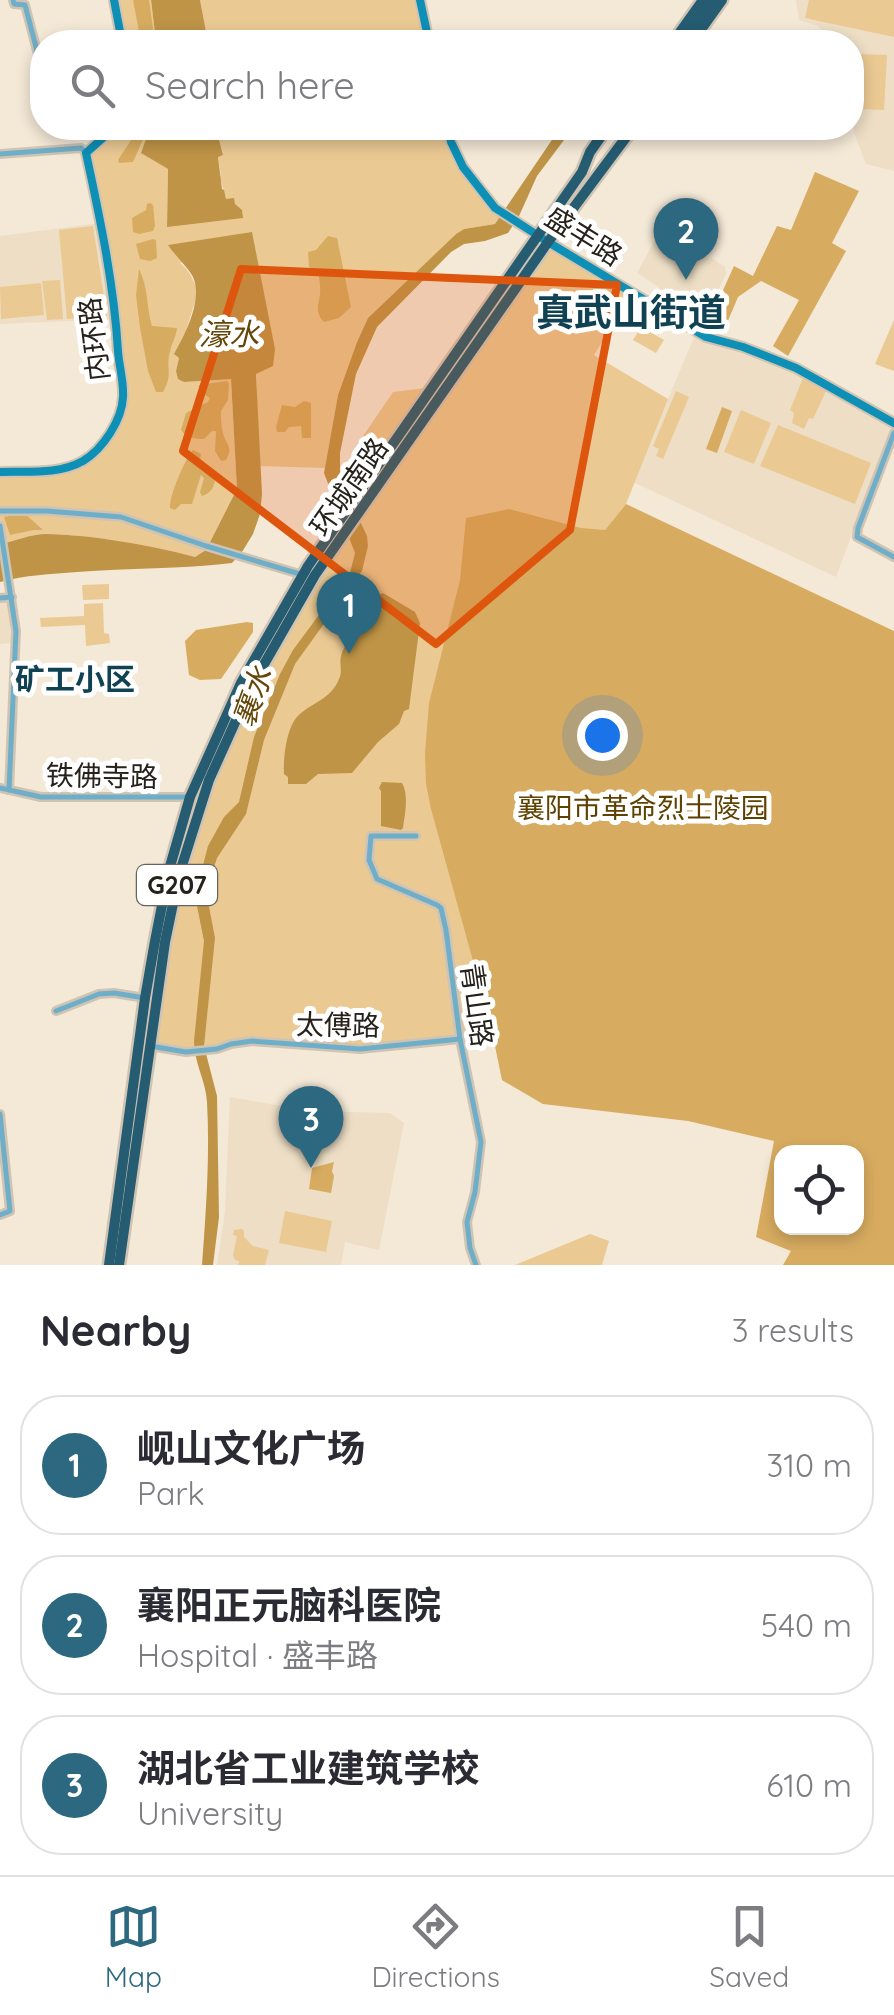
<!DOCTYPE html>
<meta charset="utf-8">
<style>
:root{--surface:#fff;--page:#f2f2f3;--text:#2b2b33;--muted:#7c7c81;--line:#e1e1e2;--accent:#2c687f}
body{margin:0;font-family:Quicksand,"Noto Sans SC",sans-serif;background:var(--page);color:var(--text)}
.controls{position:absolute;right:30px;bottom:30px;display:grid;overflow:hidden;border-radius:20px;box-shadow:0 5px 15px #0003}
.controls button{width:90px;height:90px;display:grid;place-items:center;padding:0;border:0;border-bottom:2px solid var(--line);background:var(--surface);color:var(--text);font:50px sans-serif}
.you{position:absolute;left:602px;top:735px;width:35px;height:35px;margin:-25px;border:8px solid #fff;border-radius:50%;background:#1a73e8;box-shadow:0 0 0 15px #1a73e833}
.badge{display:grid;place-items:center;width:65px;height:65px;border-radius:50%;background:var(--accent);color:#fff;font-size:32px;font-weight:700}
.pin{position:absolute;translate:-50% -82px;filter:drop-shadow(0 2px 5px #0008)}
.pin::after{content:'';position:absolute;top:52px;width:35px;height:30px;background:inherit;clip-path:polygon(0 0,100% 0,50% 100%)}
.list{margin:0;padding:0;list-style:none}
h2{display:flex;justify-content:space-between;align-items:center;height:130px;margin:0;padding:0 40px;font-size:42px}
h2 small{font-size:32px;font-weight:400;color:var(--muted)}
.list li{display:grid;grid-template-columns:65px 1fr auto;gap:30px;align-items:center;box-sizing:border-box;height:140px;margin:0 20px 20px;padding:0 20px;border:2px solid var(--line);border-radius:40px}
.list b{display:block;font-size:38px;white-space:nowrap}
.list p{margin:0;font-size:32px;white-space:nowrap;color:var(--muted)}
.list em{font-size:32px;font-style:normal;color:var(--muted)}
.icon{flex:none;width:55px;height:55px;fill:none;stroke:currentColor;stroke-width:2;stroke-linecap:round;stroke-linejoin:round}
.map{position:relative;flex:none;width:894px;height:1265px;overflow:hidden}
.search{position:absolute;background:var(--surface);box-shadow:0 5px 15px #0003;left:30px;right:30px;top:30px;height:110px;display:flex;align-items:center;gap:25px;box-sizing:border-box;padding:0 35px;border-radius:40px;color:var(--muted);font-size:38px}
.sheet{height:610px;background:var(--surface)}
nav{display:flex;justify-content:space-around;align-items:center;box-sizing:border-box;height:140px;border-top:2px solid var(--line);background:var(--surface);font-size:28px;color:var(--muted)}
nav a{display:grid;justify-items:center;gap:5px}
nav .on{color:var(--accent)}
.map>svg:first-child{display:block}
</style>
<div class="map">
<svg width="894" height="1265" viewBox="0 0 894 1265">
<rect width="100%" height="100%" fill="#f4e8d6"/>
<!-- built -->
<g fill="#eddec5">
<polygon points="796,0 894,0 894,171 866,164 852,127 852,87 855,67 852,63 852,42 833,42 818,26 799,20"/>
<polygon points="101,223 115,319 0,324 0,236"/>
<polygon points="659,233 709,259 710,257 725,267 726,274 698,332 651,304 659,287 637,273"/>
<polygon points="695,335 795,371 892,427 836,577 633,482"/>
<polygon points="9,599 11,643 0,644 0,600"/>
<polygon points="230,1097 310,1111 390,1113 404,1123 379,1250 345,1242 341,1265 217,1265 225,1212"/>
</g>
<!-- green -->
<g fill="#ebc993">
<polygon points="114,0 151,0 156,42 122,42"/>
<polygon points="200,0 420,0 429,42 208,42"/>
<polygon points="809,0 894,0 894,37 805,18"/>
<polygon points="860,54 887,55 884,110 857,109"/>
<path d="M114,128H150L142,153L168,169L167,227L226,199L220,177L221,176L218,156L223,155L216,128H448L463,167L504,213L495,224L464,229L456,234L368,318L357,342L338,395L325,468L259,466L252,233L180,263C194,275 189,277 199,289L184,337L175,354L179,358L176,371L184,382L231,378L237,489L206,550L195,557C149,546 95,535 46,534C30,534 16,541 0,544V472L63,470L87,459L104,440L123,398L86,153Z"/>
<polygon points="93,226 107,316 67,319 59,230"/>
<polygon points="548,242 632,293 594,355 668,399 626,504 605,530 543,1104 502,1080 491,1026 460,1039 360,1049 252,1041 222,1049 186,1052 138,1049 145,998 190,797 272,625 367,483 359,442 393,392 434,387 497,295 505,300"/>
<polygon points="60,280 63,319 47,320 42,281"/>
<polygon points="41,283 44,315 1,319 0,287"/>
<polygon points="894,320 894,371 875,364"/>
<polygon points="641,327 664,340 656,353 633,340"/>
<polygon points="803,378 826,391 813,419 809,418 804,429 792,423 794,413 790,410"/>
<polygon points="676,391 689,397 663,459 656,456 659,449 653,446"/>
<polygon points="741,410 771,423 754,464 724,452"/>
<polygon points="778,425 871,463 855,504 760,466"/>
<polygon points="109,584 109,599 83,600 82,585"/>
<polygon points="103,603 104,633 109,634 110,643 86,646 85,625 41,627 40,618 84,616 84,604"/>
<polygon points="285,1211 332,1221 326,1252 279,1243"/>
<polygon points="242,1229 244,1231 244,1237 253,1246 269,1250 265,1265 238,1265 239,1261 235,1260 233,1255 237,1236 233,1235 234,1230"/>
<polygon points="590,1234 609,1241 602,1265 515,1265"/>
</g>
<!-- forest -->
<g fill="#d8ac60" fill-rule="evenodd">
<polygon points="133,0 149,0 155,42 141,42"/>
<polygon points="139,128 148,128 133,162 119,163 118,160"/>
<polygon points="815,172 859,191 832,243 846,251 788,356 773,346 799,300 761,281 738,297 724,330 708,323 734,266 753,276 777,226 791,230"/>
<polygon points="150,203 153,205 155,226 153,231 139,234 133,232 132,218 146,210 147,204"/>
<path d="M328,236L337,238L351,307L339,318L324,322C315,313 318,305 320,295C321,287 319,278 318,271L309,267L308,252L316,250Z"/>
<polygon points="153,239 156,240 157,258 150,261 140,259 136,244"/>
<path d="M139,269C149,290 146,305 152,326L177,328C176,337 172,342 170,352C165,368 174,373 163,392H156L148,371L140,328L136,295Z"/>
<path d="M227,381L229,383L228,400L221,411C221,418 221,426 223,433C226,445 234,447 226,460L221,461L215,451L216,431H212L204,439C195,439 186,438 181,430L186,413L208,402L210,398L199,391V385Z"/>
<polygon points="304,401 311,403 311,438 302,438 301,426 289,427 285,432 277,432 276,427 282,405 295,407"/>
<polygon points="722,407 732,411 717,453 706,449"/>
<path d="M193,450L201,454L199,467L216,477C214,486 212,493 202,496L200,492L204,478L201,475L192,504H181L175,510L170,508C169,496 185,459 193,450Z"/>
<path d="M626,504L894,631V1265H783L791,1251L756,1237L774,1141L688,1121L543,1104L502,1080L491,1026L431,809L426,784L425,753L429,703L460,580L466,518L509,509L581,528L605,530ZM782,1152H856V1228H782Z"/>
<polygon points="24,513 43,530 34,530 10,535 4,517"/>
<polygon points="247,622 253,623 253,632 221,679 200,680 189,675 185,641 196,630"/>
<polygon points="334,1162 332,1171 334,1176 331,1193 309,1189 312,1168"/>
</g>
<!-- water -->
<g fill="#bf9447">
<polygon points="151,0 200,0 208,42 156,42"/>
<polygon points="150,128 216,128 223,155 218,157 222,189 224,190 226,199 234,198 235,204 242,210 243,218 167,227 168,169 141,153"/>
<path d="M560,128H573L537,176L519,216L508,233L485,241L464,244L451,252L377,327L356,374L340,453V479L367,536L368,546L362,571L295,664L264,740L246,814L217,858L206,891L215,938L204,1046L217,1096L219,1217L213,1265H202C206,1212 210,1155 207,1102C206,1081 194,1063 194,1041L204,941L195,896L208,846L224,817L239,802L254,737L280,674L293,650L350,573L355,553L324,473L338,395L357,342L368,318L456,234L464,229L495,224Z"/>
<path d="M252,232L275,349L273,366L256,374L262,494L260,514L253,534L242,552L232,563C181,569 129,568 77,572C51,574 25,575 0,582V544C16,541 30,534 46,534C94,535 149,545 195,557L206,550L237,489L231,379L184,382L178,379L176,371L179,358L174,354C186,333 203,299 193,277C190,270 174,254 168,245Z"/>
<path d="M383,593L415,612L420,623L409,709L404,711L399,724L378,742L352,773L318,774L306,784H288V777L284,774C283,759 286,734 294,721C305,704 330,702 339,679C343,671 339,664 341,656C344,642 357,635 362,623C365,616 365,608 370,601C375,595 376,596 383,593Z"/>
<path d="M382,782L402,783C409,795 405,815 403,828L401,830L381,826V791L379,788Z"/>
</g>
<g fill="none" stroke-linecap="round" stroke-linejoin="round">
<defs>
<g id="street">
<polyline points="13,0 14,4 25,5 42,70"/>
<polyline points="0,154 81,148 86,153"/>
<polyline points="894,433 858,528 857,537 894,557"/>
<polyline points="0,511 47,511 121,517 206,546 303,575"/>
<polyline points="0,526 16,631 9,790"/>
<polyline points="0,598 12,597"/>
<polyline points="0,788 41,797 191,797"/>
<polyline points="416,836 371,836 369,860 377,879 437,905 441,908 446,930 460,1039 481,1142 475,1192 467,1222 470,1248 476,1265"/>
<polyline points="56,1011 99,994 114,993 145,998"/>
<polyline points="150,1046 186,1052 217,1049 231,1044 252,1041 360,1049 460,1039"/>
<polyline points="0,1114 10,1211 0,1215"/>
</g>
<g id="secondary">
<polyline points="114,0 122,42"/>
<polyline points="420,0 429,42"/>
<polyline points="448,128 451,142 463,167 495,208 548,242 706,337 743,347 796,368 894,423"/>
<path d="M0,472C28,471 58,475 83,461C103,449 122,420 123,397C124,382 119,366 118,351C114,284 100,218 86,153L114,128"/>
</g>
<g id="highway">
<polyline points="673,42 703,0"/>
<polyline points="682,42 712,0"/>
<polyline points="692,42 722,0"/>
<polyline points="109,1265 145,998 155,941 169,870 190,797 241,683 308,566 582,172 590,152 607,128"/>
<polyline points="119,1265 165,942 179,875 209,780 251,687 315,575 548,242 633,128"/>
</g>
</defs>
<!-- street casing -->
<use href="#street" stroke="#cfc4b4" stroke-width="10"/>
<!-- secondary casing -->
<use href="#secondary" stroke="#cfc4b4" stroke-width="12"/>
<!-- highway casing -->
<use href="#highway" stroke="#cfc4b4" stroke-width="15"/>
<!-- street -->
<use href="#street" stroke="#6faec8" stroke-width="5"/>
<!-- secondary -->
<use href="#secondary" stroke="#0d8fb6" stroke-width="8"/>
<!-- highway -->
<use href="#highway" stroke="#255c72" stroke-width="10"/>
</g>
<!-- marked area -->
<path fill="#de560d" fill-opacity="0.2" stroke="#de560d" stroke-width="8" stroke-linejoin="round" d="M241,269L617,285L570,530L436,644L183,451Z"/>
<g text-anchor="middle" stroke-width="10" stroke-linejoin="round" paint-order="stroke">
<!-- shield labels -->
<rect fill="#fff" stroke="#67645f" stroke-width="2.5" x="137" y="865" width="80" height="40" rx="8"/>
<g font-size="25" font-weight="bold" fill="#26221b">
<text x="177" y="894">G207</text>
</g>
<!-- street labels -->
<g font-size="28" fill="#26221b" stroke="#fff">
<text transform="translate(584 236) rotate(32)" y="10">盛丰路</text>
<text transform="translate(94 339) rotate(-97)" y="10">内环路</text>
<text transform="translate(349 487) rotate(-55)" y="10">环城南路</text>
<text transform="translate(102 776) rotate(1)" y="10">铁佛寺路</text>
<text transform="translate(477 1005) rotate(82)" y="10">青山路</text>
<text transform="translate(338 1025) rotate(1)" y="10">太傅路</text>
</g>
<!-- park labels -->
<g font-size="28" fill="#5f4201" stroke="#fff">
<text x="643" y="818">襄阳市革命烈士陵园</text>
</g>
<!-- water labels -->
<g font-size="30" font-style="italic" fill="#644608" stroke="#fff">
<text x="229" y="345">濠水</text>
<text transform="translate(253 697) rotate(-70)" y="10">襄水</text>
</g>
<!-- neighbourhood labels -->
<g font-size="30" font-weight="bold" fill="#104254" stroke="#fff">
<text x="75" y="690">矿工小区</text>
</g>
<!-- district labels -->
<g font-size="38" font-weight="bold" fill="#104254" stroke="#fff">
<text x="631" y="326">真武山街道</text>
</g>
</g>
</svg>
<div class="controls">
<button><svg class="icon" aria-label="locate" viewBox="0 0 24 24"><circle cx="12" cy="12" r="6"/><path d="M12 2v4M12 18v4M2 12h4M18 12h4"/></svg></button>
</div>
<div class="you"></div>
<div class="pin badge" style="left:349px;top:654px">1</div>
<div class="pin badge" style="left:686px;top:280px">2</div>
<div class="pin badge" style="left:311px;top:1168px">3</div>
<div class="search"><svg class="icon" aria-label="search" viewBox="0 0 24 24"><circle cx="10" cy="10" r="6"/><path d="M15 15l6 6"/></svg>Search here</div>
</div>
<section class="sheet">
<h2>Nearby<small>3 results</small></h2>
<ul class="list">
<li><span class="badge">1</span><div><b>岘山文化广场</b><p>Park</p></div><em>310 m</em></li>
<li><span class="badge">2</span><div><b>襄阳正元脑科医院</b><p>Hospital · 盛丰路</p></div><em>540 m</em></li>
<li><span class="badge">3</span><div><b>湖北省工业建筑学校</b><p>University</p></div><em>610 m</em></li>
</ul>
</section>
<nav>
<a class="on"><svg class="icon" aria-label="map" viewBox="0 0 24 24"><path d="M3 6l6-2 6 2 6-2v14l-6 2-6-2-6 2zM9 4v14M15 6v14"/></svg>Map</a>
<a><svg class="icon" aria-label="directions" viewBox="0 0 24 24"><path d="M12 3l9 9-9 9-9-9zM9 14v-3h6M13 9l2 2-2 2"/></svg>Directions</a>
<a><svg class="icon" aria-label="saved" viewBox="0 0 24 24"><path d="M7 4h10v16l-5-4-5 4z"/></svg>Saved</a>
</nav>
